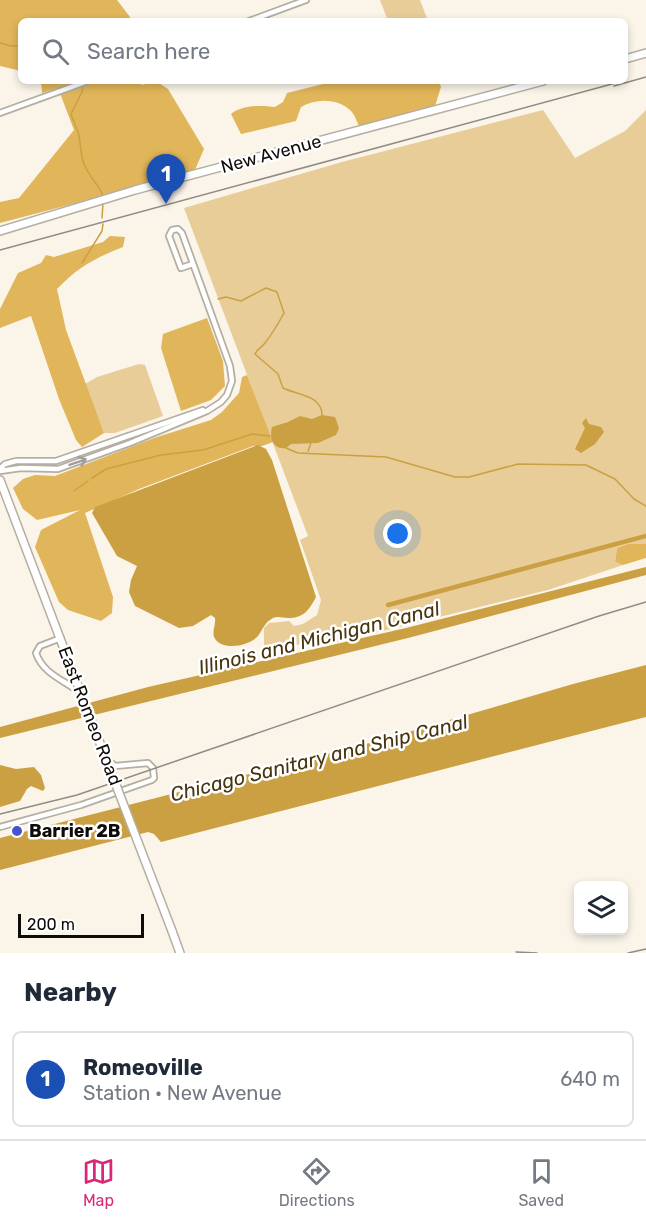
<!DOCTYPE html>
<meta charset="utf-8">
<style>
:root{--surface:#fff;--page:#f6f6f7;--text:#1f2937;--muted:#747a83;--line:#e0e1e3;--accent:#db2777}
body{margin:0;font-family:Rubik,sans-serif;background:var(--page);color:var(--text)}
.controls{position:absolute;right:18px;bottom:18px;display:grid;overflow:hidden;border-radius:9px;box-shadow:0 3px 9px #0003}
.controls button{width:54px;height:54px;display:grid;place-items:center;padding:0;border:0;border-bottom:2px solid var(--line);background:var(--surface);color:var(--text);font:30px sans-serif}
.scale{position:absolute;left:18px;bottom:15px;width:126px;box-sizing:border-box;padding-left:6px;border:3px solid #0e0c09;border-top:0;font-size:16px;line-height:21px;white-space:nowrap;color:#0e0c09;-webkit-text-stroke:4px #fff;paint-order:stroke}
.you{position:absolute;left:398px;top:534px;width:21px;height:21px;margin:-15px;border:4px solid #fff;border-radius:50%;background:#1a73e8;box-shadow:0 0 0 9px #1a73e833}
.badge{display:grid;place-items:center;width:39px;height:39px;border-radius:50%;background:var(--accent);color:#fff;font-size:20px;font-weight:700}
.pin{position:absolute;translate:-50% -50px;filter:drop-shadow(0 2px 3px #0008)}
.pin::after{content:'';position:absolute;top:32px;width:21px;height:18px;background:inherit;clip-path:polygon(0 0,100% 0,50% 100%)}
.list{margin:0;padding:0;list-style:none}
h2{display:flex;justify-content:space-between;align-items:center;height:78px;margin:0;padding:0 24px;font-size:26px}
h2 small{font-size:20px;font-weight:400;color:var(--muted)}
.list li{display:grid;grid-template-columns:39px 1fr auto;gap:18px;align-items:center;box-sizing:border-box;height:96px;margin:0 12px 12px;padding:0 12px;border:2px solid var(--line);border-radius:9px}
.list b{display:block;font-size:22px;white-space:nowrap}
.list p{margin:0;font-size:20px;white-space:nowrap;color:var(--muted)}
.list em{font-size:20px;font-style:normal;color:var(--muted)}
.icon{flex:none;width:33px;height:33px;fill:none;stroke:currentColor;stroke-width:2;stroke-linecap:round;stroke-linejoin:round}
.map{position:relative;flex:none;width:646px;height:953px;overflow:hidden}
.search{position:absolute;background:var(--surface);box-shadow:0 3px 9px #0003;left:18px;right:18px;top:18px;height:66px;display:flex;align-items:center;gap:15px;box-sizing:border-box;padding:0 21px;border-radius:9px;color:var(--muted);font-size:22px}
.sheet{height:186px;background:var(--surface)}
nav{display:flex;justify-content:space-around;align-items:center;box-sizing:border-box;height:84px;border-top:2px solid var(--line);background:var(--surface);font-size:16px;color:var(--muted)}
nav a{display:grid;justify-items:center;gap:3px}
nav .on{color:var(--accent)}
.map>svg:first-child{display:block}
</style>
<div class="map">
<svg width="646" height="953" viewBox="0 0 646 953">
<rect width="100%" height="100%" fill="#faf4e9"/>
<!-- green -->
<g fill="#e8cd99">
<polygon points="380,0 420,0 428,21 388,21"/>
<polygon points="543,110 575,158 625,131 646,110 646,544 628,544 617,548 615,562 623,565 548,590 326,645 321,637 309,642 264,652 264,628 269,623 289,621 294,626 303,624 317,615 321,600 300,540 308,536 184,208 342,162"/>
<polygon points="139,364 145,365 163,416 115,433 104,433 85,384 97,377"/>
</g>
<!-- forest -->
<g fill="#e1b559">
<polygon points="0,0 117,0 130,17 130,21 21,21 21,71 0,66"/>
<polygon points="41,81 141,81 142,85 156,81 168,89 204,149 194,172 0,223 0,202 19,198 74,130 58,88 42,93"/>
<path d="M325,81H439L441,87L435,106L359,126C357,122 355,116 352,112C339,98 317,98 301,107L296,121L241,134L231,114C242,105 261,105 275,107L283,102L287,93L323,84Z"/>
<path d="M110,236L125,237L123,247C95,258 78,267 57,289L66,330L104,433L82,447L76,440L59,399L31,316L0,328V309L18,273L41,263L46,255L54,257L103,242Z"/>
<polygon points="207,318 223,361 225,386 211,400 181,411 161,348 163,334"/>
<polygon points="247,375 273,442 262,446 253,446 139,489 85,513 113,597 112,613 101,621 68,610 59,602 35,547 41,530 80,510 37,520 23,509 13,488 23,479 35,475 55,476 154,438 211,420 222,412 239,393 242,377"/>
<polygon points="628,544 646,544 646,558 623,565 615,562 617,548"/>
</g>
<!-- water -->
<g fill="#cba043">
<path d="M322,415L335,417L339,428L336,435L318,443L291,444L286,448C273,450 269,438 272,427L288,422L300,416L312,419Z"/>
<polygon points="586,418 589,424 601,427 604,432 595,444 581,453 575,449 585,428 582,423"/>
<path d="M258,445L266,449L272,460L316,597C309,610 304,618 288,618C282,618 279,616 273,618C265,622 263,629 258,636C250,646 221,652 214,637C212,631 216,625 215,618L211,615L193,626L179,628L135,606L129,592L131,580L137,566L117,556L92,513L95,507Z"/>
<polygon points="646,567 646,575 408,638 0,738 0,727 148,687 406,628"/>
<polygon points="646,665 646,717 161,842 154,834 148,832 0,870 0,838 381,740 573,684"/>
<polygon points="0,765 16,769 34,767 41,775 45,788 43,791 31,786 27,789 20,801 0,807"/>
</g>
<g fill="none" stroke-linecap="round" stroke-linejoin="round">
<!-- stream -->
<g stroke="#cba043" stroke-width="1.5">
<polyline points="0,43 11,46 21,46"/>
<path d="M83,85L82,92L71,114C73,121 76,126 78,132C82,144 79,157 86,168C91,179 99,185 103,196"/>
<polyline points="102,218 103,203"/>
<polyline points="82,263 102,231 103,224"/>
<path d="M218,299L226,297L241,301L266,288L277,292L284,313C278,324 272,334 265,343C261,348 258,348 255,354L278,374L283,388C297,395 322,395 322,415"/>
<polyline points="286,448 298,453 386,457 455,477 469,477 518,464 586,465 615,479 634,499 646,506"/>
<polyline points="308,451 311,443"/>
<polyline points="92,478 106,469 161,455 203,450 252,434 270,436"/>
<polyline points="74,491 88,481"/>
</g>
<!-- canal -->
<polyline stroke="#cba043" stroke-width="4.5" points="388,605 646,536"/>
<defs>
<g id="minor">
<polyline points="249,21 306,0"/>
<polyline points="0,113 88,81"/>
<polyline points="0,469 5,464 16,461 56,461 203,410"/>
<polyline points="0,471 21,468 58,469 130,443 207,411 221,402 227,395 232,381 230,366 182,233 178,229 172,230 169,236 181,268 193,264"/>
<path d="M61,638L40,646L36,653C43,674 64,680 79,692"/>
<polyline points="0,827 81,805 152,780 154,778 153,768 148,763 115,766 108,760"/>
</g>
<g id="secondary">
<polyline points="625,59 646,53"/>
<polyline points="0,231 135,190 543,81"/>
<polyline points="0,480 75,678"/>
<polyline points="172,931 180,953"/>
</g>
</defs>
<!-- minor casing -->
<use href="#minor" stroke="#b4aea3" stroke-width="8"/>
<!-- secondary casing -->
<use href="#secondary" stroke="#b4aea3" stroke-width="10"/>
<!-- minor -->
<use href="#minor" stroke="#fff" stroke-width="4.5"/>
<!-- secondary -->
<use href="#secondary" stroke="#fff" stroke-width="7"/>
<!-- rail -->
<g stroke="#908b84" stroke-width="1.5">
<polyline points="614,86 646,77"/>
<polyline points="0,250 623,81"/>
<polyline points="0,814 77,795 599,616 646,602"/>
<polyline points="516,952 537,953"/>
<polyline points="628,953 646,949"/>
</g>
<defs>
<polyline id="secondary-bridge" points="75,678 172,931"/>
</defs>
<!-- secondary-bridge casing -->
<use href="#secondary-bridge" stroke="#b4aea3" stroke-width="10" stroke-linecap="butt"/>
<!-- secondary-bridge -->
<use href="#secondary-bridge" stroke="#fff" stroke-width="7"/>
</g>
<!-- one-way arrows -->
<defs><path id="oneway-shaft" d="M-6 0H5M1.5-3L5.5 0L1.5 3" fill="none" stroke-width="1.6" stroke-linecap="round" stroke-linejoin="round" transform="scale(1.5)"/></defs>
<use stroke="#9f9e9d" href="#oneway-shaft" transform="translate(78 462) rotate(-19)"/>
<!-- markers -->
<circle fill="#4854c9" stroke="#fff" stroke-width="2" cx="17" cy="831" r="6"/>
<g text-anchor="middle" stroke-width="5" stroke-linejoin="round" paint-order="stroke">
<!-- street labels -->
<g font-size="18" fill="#0e0c09" stroke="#fff">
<text transform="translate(271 154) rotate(-15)" y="6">New Avenue</text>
<text transform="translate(90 716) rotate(69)" y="6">East Romeo Road</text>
</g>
<!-- poi labels -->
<g font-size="18" font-weight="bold" fill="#0e0c09" stroke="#fff" text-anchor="start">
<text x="29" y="837">Barrier 2B</text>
</g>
<!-- water labels -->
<g font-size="20" font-style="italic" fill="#47350d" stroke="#fff">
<text transform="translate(319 638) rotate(-14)" y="7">Illinois and Michigan Canal</text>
<text transform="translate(319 758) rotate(-14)" y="7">Chicago Sanitary and Ship Canal</text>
</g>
</g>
</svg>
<div class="controls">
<button><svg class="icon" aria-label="layers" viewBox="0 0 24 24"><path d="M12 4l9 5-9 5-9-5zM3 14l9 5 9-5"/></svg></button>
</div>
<div class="scale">200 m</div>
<div class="you"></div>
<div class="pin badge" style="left:166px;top:204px;background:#1a4fb4">1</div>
<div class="search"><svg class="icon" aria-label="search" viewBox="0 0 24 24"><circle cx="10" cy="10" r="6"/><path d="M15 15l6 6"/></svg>Search here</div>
</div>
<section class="sheet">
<h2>Nearby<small></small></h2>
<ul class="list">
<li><span class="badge" style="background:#1a4fb4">1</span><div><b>Romeoville</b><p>Station · New Avenue</p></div><em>640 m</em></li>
</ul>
</section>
<nav>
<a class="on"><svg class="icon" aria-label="map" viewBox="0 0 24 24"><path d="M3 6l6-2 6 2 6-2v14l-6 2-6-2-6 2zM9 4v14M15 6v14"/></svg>Map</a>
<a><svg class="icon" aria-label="directions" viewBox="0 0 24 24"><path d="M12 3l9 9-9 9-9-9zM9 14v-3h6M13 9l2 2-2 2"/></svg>Directions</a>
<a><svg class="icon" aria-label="saved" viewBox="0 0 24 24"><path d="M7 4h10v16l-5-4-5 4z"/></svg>Saved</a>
</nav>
